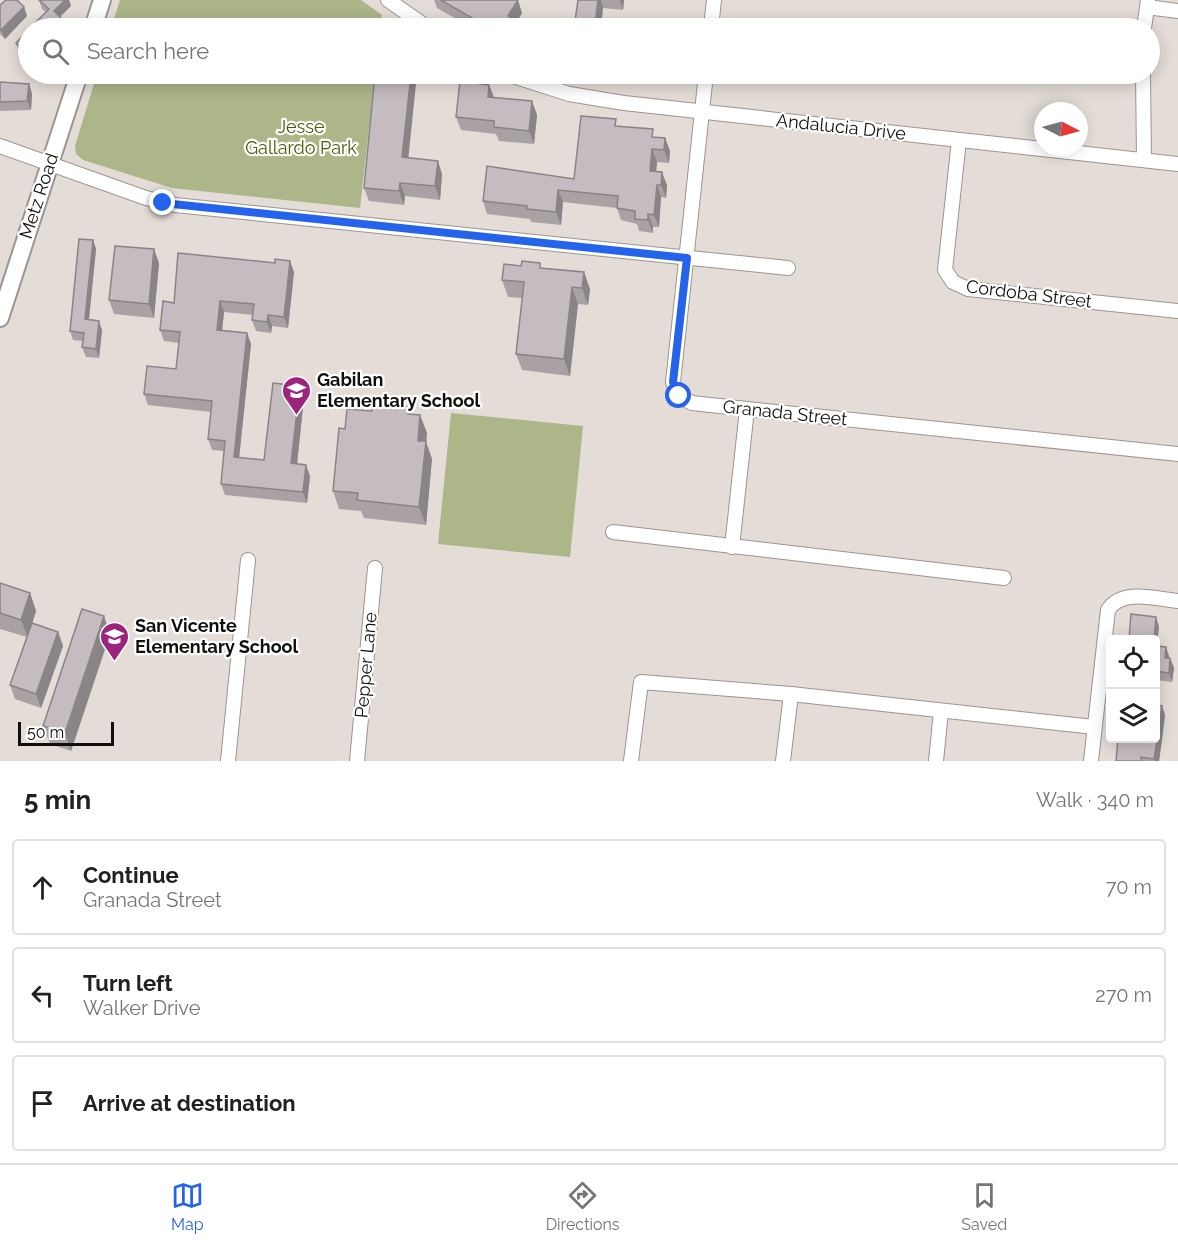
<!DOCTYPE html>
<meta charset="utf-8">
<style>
:root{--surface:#fff;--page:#f6f6f6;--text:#202124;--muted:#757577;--line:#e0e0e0;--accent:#2563eb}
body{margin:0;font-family:Raleway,sans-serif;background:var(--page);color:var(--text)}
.controls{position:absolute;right:18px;bottom:18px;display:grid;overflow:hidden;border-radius:6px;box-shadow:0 3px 15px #0003}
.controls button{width:54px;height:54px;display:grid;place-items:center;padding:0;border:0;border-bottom:2px solid var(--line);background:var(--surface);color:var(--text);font:30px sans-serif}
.compass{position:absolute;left:1034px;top:102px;width:54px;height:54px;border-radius:50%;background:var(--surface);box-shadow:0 3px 15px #0003;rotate:96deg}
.scale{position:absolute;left:18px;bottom:15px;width:96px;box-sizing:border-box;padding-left:6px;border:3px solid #110f0d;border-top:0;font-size:16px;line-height:21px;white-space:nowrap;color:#110f0d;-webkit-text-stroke:4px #fff;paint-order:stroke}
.stop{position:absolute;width:18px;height:18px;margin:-14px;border:4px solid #2563eb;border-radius:50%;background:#fff}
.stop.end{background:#2563eb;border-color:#fff;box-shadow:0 2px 6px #0008}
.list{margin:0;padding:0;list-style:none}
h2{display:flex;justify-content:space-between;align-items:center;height:78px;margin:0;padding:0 24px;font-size:26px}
h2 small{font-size:20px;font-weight:400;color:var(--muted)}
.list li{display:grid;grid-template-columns:39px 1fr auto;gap:18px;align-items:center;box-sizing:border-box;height:96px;margin:0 12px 12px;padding:0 12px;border:2px solid var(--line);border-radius:6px}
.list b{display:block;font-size:22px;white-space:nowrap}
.list p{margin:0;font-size:20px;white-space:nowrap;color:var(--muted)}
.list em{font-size:20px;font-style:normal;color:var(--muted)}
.icon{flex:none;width:33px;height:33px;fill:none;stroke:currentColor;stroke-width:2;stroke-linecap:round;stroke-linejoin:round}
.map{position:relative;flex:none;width:1178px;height:761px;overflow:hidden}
.search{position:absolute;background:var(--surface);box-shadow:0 3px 15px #0003;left:18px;right:18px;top:18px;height:66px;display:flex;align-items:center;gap:15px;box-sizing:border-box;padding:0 21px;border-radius:33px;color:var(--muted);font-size:22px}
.sheet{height:402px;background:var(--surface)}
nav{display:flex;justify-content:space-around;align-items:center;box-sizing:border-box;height:84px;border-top:2px solid var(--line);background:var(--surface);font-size:16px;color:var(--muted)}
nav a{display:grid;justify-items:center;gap:3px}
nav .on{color:var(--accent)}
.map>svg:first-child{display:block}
</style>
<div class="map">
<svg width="1178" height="761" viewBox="0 0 1178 761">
<rect width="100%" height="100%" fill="#e4ddd7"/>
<!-- green -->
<g fill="#acb688">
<polygon points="120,0 361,0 382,15 380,28 111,28"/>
<polygon points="97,74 375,74 360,208 172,188 83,160 76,154 75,146"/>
<polygon points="451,413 583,426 570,557 438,544"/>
</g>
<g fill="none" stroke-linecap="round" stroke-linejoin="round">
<defs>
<g id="minor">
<polyline points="388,0 428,28"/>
<polyline points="1147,7 1178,11"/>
<polyline points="711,28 714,0"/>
<polyline points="1144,28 1148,0"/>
<polyline points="507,74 569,94 624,103 1178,164"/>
<polyline points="706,74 673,382 679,396 692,403 747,409 1178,454"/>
<polyline points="1143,74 1144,160"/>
<polyline points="959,140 945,270 953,282 968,289 1178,311"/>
<polyline points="0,146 146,198 175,205 788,268"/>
<polyline points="613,532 1004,578"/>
<polyline points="732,547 747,409"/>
<polyline points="228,761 248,560"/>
<polyline points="357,761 375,568"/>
<polyline points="631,761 641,682 791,694 1094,727"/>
<polyline points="783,761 791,694"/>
<polyline points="936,761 941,711"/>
<path d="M1091,761L1108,610C1122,588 1156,599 1178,601"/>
</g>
<g id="major">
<polyline points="93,28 102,0"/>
<polyline points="0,318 79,74"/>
</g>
</defs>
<!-- minor casing -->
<use href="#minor" stroke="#9c958f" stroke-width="16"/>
<!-- major casing -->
<use href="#major" stroke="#9c958f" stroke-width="20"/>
<!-- minor -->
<use href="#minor" stroke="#fff" stroke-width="14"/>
<!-- major -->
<use href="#major" stroke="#fff" stroke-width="16"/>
</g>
<!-- wall -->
<g fill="#a9a2a5">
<polygon points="39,0 69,0 71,6 46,12 42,9"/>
<polygon points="434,0 517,0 522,13 516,23 518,28 472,28 437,8"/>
<polygon points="578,0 624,0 623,10 603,8 601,25 575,21"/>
<polygon points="0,5 24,7 27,16 5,39 0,34"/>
<polygon points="28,30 28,62 19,52 16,43"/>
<polygon points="578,74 625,74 624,82"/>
<polygon points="0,82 29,84 32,94 31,110 0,111"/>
<polygon points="489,85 494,97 532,101 537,115 534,144 499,141 496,134 461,130 456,117"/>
<polygon points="618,126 656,138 665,138 670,151 669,163 657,162 656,171 667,185 666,198 661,197 659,227 653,227 653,233 639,231 637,224 621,220 617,208 563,202 561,225 531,222 530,219 487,214 483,201 574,179"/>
<polygon points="408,158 442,174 440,200 405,196 404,205 369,201 364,188"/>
<polygon points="93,240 96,249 89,319 102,330 99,358 86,357 82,347 83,341 73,340 70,331"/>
<polygon points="159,263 154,318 114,314 109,300"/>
<polygon points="542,268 590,289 588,305 578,304 570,376 522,370 516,354 522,298 508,297 502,280"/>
<polygon points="294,272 288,328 272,326 271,333 256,331 252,320 253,315 224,312 222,330 247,333 251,344 239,458 264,460 300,386 304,397 297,464 310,476 307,503 225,495 221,484 224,451 212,450 208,439 211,412 148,405 144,394 176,369 179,343 164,341 160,330 174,303"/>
<polygon points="409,407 411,414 420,415 427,433 426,442 432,459 426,525 364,518 361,511 339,509 333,491 345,429 372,411"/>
<polygon points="0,583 30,593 36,611 32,623 58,632 63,646 41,708 15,699 10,685 27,637 0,629"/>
<polygon points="1159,626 1157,646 1169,656 1169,658 1170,658 1174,668 1172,682 1156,680 1155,684 1155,639"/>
<polygon points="110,634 71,751 50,744 43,726"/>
<polygon points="1165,715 1159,761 1116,761"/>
</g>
<!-- shaded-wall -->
<g fill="#898486">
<polygon points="65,0 69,0 71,6 57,20 54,11"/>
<polygon points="518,0 522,13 516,23 518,28 510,28 508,16"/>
<polygon points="598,0 601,0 603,8 601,28 595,24"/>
<polygon points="620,0 624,0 623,10"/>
<polygon points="24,7 27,16 5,39 1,30"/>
<polygon points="64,21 67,28 60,28 59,26"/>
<polygon points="411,74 417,74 407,171 402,157"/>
<polygon points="621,74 625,74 624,82"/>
<polygon points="29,84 32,94 31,110 27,101"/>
<polygon points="489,85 494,98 488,97"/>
<polygon points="532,101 537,115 534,144 529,131"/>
<polygon points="665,138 670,151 669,163 664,150"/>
<polygon points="652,149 657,162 655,184 650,171"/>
<polygon points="438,161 442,174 440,200 435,186"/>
<polygon points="662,172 667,185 666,198 661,185"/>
<polygon points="400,183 405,196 404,205 399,191"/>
<polygon points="657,185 661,197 659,227 654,215"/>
<polygon points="558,190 563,202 561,225 556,212"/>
<polygon points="648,214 653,227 653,233 648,220"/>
<polygon points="93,240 96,249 88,328 85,319"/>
<polygon points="154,249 159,263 154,318 149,304"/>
<polygon points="290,261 294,272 288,328 284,317"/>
<polygon points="584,272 590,289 588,305 582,288"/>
<polygon points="572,287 578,304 570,376 564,359"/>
<polygon points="220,301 224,312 221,341 217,330"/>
<polygon points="268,315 272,326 271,333 267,322"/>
<polygon points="99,321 102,330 99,358 96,349"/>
<polygon points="247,333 251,344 238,468 234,457"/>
<polygon points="300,386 304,397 296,474 291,463"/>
<polygon points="420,415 427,433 426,442 432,459 426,525 419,507 418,441"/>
<polygon points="306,465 310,476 307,503 303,492"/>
<polygon points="30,593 36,611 28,638 21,620"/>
<polygon points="104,616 110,634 71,751 65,733"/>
<polygon points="1156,617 1159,626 1156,655 1155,639 1154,639"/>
<polygon points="58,632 63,646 41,708 36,694"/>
<polygon points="1166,647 1169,656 1168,667 1165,658"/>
<polygon points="1170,658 1174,668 1172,682 1169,673"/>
<polygon points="1162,706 1165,715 1162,740 1159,761 1155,761 1154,759"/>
</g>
<!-- building -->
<g fill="#c4bcc0" stroke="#898486" stroke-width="1.5">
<polygon points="6,0 17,0 24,7 1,30 0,28 0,5"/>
<polygon points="39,0 65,0 54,11 64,21 59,26 62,28 30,28 49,9"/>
<polygon points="441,0 518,0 508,16 515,20 510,28 489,28"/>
<polygon points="578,0 598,0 595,24 614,27 613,28 566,28 567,20 575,21"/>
<polygon points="28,30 28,56 16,43"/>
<polygon points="375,74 411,74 402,157 438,161 435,186 400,183 399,191 364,188"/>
<polygon points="460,81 489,85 488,97 532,101 529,131 494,127 494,121 456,117"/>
<polygon points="0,82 29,84 27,101 0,102"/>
<polygon points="581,116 616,119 615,126 653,129 652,137 665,138 664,150 652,149 650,171 662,172 661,185 657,185 654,215 648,214 648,220 635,219 635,211 617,208 618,196 558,190 556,212 527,209 527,206 483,201 487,166 574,179"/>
<polygon points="79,239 93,240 85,319 99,321 96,349 82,347 84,333 70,331"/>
<polygon points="115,246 154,249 149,304 109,300"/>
<polygon points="178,253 275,263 275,259 290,261 284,317 268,315 267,322 252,320 254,304 220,301 217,330 247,333 234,457 264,460 273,383 300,386 291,463 306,465 303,492 221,484 225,441 208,439 212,401 144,394 147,366 176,369 180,332 160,330 163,301 174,303"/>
<polygon points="522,261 540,263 540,268 584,272 582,288 572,287 564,359 516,354 524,282 502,280 504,264 521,266"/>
<polygon points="373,403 409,407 408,414 420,415 418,441 426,441 419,507 357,500 358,493 333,491 339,428 345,429 347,409 372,411"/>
<polygon points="0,583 30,593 21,620 0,613"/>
<polygon points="82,609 104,616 65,733 43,726"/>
<polygon points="1131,614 1156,617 1154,639 1129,639"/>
<polygon points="32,623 58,632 36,694 10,685"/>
<polygon points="1155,646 1166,647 1165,658 1170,658 1169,673 1155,671"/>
<polygon points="1155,705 1162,706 1154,759 1141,757 1141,761 1116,761 1118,738 1155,738"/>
</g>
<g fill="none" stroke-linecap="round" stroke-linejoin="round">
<!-- route -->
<polyline stroke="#2563eb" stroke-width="8" points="163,203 687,258 673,382 679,396"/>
</g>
<!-- icons -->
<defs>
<symbol id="school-pin" viewBox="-11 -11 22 30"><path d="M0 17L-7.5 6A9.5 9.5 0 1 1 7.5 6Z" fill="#9d247c" stroke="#fff"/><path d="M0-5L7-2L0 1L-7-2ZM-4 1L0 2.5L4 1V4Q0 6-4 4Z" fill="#fff"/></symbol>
</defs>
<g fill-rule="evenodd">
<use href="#school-pin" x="280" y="374" width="33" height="45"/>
<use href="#school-pin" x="98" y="620" width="33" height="45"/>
</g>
<g text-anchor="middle" stroke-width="4.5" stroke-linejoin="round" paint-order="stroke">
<!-- park labels -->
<g font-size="18" fill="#4d5906" stroke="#fff">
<text x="301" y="133">Jesse<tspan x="301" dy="21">Gallardo Park</tspan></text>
</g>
<!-- street labels -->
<g font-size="18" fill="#110f0d" stroke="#fff">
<text transform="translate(841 127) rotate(6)" y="6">Andalucia Drive</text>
<text transform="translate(39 196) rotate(-72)" y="6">Metz Road</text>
<text transform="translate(1029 294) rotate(7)" y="6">Cordoba Street</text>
<text transform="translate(785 413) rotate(6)" y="6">Granada Street</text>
<text transform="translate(366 665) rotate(-85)" y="6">Pepper Lane</text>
</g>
<!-- poi labels -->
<g font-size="18" font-weight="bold" fill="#110f0d" stroke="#fff" text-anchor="start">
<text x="317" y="386">Gabilan<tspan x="317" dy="21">Elementary School</tspan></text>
<text x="135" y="632">San Vicente<tspan x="135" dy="21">Elementary School</tspan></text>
</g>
</g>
</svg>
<div class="controls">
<button><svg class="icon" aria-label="locate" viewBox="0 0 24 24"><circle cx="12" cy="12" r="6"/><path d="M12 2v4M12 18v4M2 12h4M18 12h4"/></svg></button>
<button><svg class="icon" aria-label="layers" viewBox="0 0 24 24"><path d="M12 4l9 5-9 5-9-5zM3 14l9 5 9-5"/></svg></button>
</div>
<svg class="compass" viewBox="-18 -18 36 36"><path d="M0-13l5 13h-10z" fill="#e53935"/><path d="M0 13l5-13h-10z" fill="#757577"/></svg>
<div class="scale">50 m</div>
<div class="stop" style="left:679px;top:396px"></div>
<div class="stop end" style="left:163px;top:203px"></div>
<div class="search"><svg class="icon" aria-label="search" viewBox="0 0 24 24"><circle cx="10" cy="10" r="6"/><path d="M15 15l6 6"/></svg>Search here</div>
</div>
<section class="sheet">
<h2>5 min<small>Walk · 340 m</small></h2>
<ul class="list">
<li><svg class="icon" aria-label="ahead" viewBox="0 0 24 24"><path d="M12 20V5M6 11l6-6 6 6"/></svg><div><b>Continue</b><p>Granada Street</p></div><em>70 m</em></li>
<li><svg class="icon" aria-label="left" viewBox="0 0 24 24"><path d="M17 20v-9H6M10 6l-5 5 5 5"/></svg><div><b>Turn left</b><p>Walker Drive</p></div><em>270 m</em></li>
<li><svg class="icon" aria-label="arrive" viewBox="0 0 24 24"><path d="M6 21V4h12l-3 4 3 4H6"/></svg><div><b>Arrive at destination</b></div></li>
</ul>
</section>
<nav>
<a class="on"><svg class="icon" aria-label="map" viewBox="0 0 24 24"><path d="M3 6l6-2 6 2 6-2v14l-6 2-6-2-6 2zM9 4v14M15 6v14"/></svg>Map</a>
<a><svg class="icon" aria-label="directions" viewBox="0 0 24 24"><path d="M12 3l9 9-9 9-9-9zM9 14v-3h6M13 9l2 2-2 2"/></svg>Directions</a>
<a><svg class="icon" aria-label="saved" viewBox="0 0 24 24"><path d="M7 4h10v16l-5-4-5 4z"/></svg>Saved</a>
</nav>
